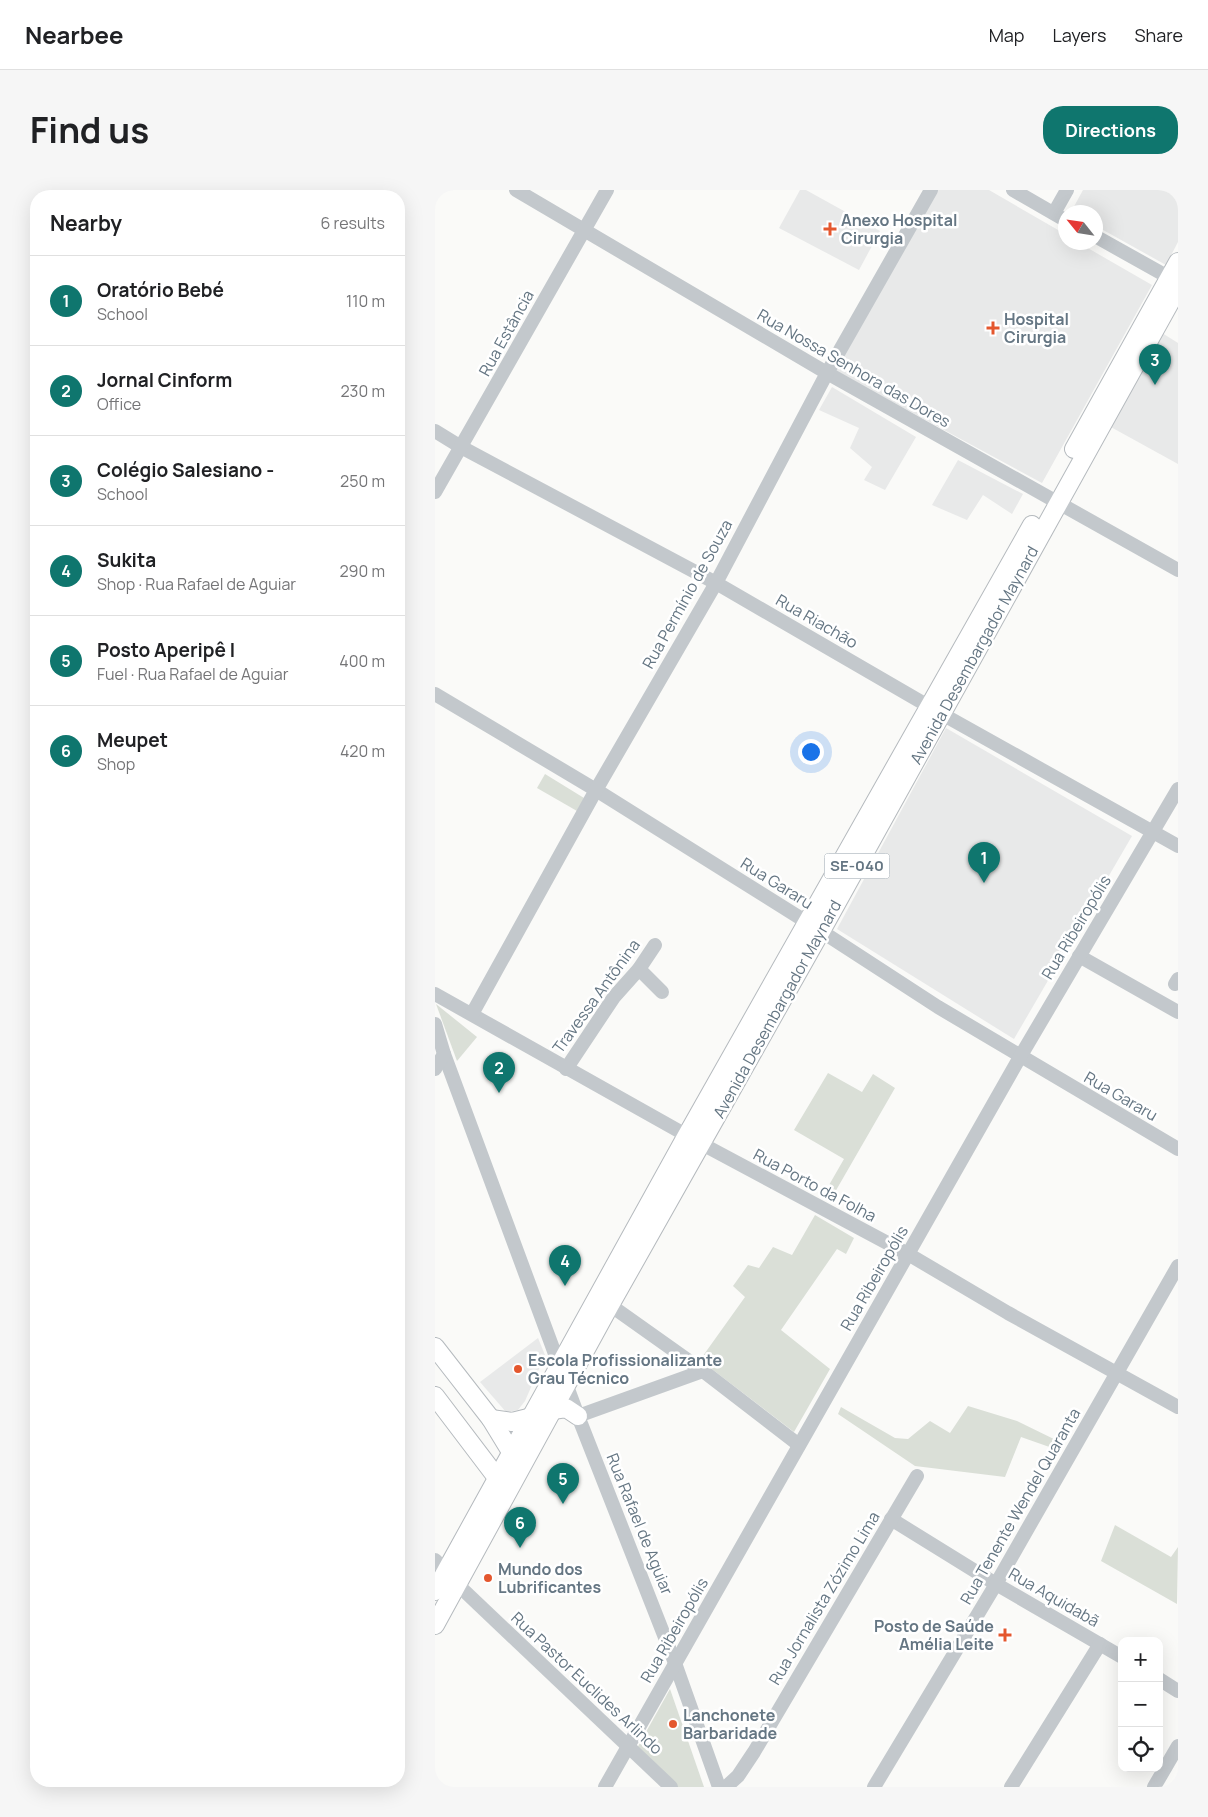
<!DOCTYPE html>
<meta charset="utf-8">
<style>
:root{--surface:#fff;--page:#f6f6f6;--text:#202124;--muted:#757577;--line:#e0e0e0;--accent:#0f766e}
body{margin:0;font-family:Manrope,sans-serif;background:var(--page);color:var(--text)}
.controls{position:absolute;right:15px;bottom:15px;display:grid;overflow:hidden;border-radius:10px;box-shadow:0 5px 20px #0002}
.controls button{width:45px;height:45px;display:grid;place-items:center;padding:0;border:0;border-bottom:1px solid var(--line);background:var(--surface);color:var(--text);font:25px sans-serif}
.compass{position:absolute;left:623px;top:15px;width:45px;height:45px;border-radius:50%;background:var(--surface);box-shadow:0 5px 20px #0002;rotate:300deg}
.you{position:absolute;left:375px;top:561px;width:18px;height:18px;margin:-12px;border:4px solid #fff;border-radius:50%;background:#1a73e8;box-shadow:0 0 0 8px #1a73e833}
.badge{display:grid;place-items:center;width:32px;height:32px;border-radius:50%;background:var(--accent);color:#fff;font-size:16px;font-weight:700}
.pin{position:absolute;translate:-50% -41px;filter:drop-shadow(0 1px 2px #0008)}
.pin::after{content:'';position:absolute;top:26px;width:18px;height:15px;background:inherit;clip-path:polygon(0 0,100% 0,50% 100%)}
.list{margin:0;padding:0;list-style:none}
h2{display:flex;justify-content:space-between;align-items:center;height:65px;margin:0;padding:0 20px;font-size:21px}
h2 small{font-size:16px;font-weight:400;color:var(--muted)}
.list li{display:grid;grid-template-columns:32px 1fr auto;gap:15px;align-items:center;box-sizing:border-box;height:90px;padding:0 20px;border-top:1px solid var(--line)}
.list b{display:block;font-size:19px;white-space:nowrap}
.list p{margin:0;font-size:16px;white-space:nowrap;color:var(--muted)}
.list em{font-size:16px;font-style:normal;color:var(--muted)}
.icon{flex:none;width:28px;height:28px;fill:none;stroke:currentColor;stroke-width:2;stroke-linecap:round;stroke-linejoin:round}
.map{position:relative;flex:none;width:743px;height:1597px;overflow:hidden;border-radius:20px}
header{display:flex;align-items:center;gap:30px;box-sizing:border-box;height:70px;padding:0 25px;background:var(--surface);border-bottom:1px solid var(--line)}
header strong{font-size:24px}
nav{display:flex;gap:28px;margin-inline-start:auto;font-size:18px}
.intro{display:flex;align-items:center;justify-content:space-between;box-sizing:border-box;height:120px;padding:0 30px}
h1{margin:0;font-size:35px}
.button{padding:12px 22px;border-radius:20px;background:var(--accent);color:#fff;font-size:18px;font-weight:700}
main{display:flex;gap:30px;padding:0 30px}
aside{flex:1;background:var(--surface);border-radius:20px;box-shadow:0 5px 20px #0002}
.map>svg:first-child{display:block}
</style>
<header>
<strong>Nearbee</strong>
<nav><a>Map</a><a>Layers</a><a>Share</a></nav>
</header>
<div class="intro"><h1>Find us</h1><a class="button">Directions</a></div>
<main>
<aside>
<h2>Nearby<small>6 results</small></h2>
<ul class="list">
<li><span class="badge">1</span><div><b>Oratório Bebé</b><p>School</p></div><em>110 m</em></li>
<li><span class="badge">2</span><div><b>Jornal Cinform</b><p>Office</p></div><em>230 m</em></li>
<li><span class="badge">3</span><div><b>Colégio Salesiano -</b><p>School</p></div><em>250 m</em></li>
<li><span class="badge">4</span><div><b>Sukita</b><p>Shop · Rua Rafael de Aguiar</p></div><em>290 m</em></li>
<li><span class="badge">5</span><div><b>Posto Aperipê I</b><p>Fuel · Rua Rafael de Aguiar</p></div><em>400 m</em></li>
<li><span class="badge">6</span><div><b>Meupet</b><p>Shop</p></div><em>420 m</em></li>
</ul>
</aside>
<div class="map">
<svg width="743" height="1597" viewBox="0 0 743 1597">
<rect width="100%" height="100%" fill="#fafaf8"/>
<!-- built -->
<g fill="#e8e9e9">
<polygon points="365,0 371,0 445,41 424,80 344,38"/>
<polygon points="497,0 554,0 630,44 630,52 644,53 717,95 607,293 400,181"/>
<polygon points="648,0 743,0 743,52 731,75 661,36 660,22 636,22"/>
<polygon points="727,143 743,153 743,274 674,236"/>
<polygon points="397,197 481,247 450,300 429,290 437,277 415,258 424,238 384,220"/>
<polygon points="523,270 588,304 577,324 548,305 532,330 497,315"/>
<polygon points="511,538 697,646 579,849 402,739"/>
<polygon points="103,1148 110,1165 90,1211 83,1220 71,1222 45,1192"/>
</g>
<!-- green -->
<g fill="#dadfd7">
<polygon points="110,584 149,608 142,621 102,598"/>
<polygon points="1,814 42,847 22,871"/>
<polygon points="393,883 427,902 438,884 460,898 396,1009 390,1002 409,969 359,940"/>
<polygon points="380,1025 419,1048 411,1064 402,1059 346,1140 395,1179 359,1242 265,1170 310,1107 298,1096 313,1075 324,1078 338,1057 357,1065"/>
<polygon points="533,1216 582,1231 627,1253 623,1260 586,1247 570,1287 480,1276 403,1224 406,1217 460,1248 473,1249 495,1231 515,1243"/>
<polygon points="680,1335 736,1367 743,1357 742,1414 666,1371"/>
<polygon points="235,1499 269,1597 242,1597 201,1560"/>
</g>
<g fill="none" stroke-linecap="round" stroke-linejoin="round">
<defs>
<g id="major">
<polyline points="639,259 743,72"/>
<polyline points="0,1157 56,1229 81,1270"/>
<polyline points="0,1206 69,1297"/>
<polyline points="118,1220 131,1218 143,1226"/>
<polyline points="56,1229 77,1232 97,1227"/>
<polyline points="0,1401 252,945 597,335"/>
<polyline points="0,1435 175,1115 386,741 743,98"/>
</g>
</defs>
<!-- major casing -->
<use href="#major" stroke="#b5babe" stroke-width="20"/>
<!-- minor -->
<g stroke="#c3c8cc" stroke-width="14">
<polyline points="81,0 392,183 743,380"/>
<polyline points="578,0 630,30"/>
<polyline points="619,23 632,0"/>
<polyline points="660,46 742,92"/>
<polyline points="0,241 26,257 281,393 507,524 743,656"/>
<polyline points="0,302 172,0"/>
<polyline points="0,504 161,600 386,741 503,817 743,959"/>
<polyline points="644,766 743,822"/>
<polyline points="204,779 227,802"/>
<polyline points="740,794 743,789"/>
<polyline points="0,804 267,954 473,1064 573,1123 743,1217"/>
<polyline points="37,824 161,600 281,393 392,183 496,0"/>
<polyline points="0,834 9,864 143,1226 240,1473 284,1597"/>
<polyline points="0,879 9,864"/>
<polyline points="131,879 179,807 204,779 220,755"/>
<polyline points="175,1115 268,1181 364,1255"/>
<polyline points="143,1226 268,1181"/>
<polyline points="456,1329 561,1394 687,1467"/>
<polyline points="0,1370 11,1381"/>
<polyline points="22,1394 236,1597"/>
<polyline points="724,1489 743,1501"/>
<polyline points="170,1597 585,867 743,599"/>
<polyline points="291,1597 303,1586 319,1562 482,1286"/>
<polyline points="439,1597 561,1394 743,1076"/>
<polyline points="576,1597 665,1454"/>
<polyline points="719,1597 743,1556"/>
</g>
<!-- major -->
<use href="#major" stroke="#fff" stroke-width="18"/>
</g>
<!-- markers -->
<g fill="#e4572e" stroke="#fff" stroke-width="2">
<path d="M392.5 31.5h5v5h5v5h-5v5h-5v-5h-5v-5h5z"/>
<path d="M555.5 130.5h5v5h5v5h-5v5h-5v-5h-5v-5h5z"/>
<circle cx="83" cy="1179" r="5"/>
<circle cx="53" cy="1388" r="5"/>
<path d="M567.5 1437.5h5v5h5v5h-5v5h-5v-5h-5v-5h5z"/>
<circle cx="238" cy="1534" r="5"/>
</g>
<g text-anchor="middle" stroke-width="5" stroke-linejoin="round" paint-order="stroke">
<!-- shield labels -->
<rect fill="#fff" stroke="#939fa8" stroke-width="1" x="389.5" y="663.5" width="65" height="25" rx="4"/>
<g font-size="15" font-weight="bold" fill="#657683">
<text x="422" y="681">SE-040</text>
</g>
<!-- poi labels -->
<g font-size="16" font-weight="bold" fill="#657683" stroke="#fff" text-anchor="start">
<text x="406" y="36">Anexo Hospital<tspan x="406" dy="18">Cirurgia</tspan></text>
<text x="569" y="135">Hospital<tspan x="569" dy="18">Cirurgia</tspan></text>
<text x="93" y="1176">Escola Profissionalizante<tspan x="93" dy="18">Grau Técnico</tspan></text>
<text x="63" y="1385">Mundo dos<tspan x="63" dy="18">Lubrificantes</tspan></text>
<text x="559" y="1442" text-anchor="end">Posto de Saúde<tspan x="559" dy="18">Amélia Leite</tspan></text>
<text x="248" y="1531">Lanchonete<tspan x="248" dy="18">Barbaridade</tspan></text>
</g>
<!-- street labels -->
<g font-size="16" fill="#657683" stroke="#fff">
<text transform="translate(71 143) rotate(-61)" y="6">Rua Estância</text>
<text transform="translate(419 178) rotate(30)" y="6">Rua Nossa Senhora das Dores</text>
<text transform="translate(252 404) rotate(-61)" y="6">Rua Permínio de Souza</text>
<text transform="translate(382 431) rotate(30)" y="6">Rua Riachão</text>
<text transform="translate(539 465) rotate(-61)" y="6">Avenida Desembargador Maynard</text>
<text transform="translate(342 693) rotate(32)" y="6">Rua Gararu</text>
<text transform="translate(641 737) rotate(-59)" y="6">Rua Ribeiropólis</text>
<text transform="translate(161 806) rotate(-54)" y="6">Travessa Antônina</text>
<text transform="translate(342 819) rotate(-61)" y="6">Avenida Desembargador Maynard</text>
<text transform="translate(686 906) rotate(30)" y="6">Rua Gararu</text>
<text transform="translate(380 995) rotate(28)" y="6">Rua Porto da Folha</text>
<text transform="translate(439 1088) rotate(-60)" y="6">Rua Ribeiropólis</text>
<text transform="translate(585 1316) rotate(-60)" y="6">Rua Tenente Wendel Quaranta</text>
<text transform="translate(205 1334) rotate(68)" y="6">Rua Rafael de Aguiar</text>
<text transform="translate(619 1407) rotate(30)" y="6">Rua Aquidabã</text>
<text transform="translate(389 1408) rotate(-59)" y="6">Rua Jornalista Zózimo Lima</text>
<text transform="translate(239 1440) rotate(-60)" y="6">Rua Ribeiropólis</text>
<text transform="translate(152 1493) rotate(43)" y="6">Rua Pastor Euclides Arlindo</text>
</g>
</g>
</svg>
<div class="controls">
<button>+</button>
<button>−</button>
<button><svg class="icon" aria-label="locate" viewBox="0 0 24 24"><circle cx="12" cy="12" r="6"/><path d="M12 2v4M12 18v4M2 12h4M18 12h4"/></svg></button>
</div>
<svg class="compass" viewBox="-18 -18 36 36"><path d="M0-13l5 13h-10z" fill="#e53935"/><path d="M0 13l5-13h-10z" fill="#757577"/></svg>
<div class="you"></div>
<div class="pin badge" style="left:549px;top:693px">1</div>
<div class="pin badge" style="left:64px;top:903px">2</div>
<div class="pin badge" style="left:720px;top:195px">3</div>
<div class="pin badge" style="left:130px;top:1096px">4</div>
<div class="pin badge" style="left:128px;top:1314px">5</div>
<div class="pin badge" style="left:85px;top:1358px">6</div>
</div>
</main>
